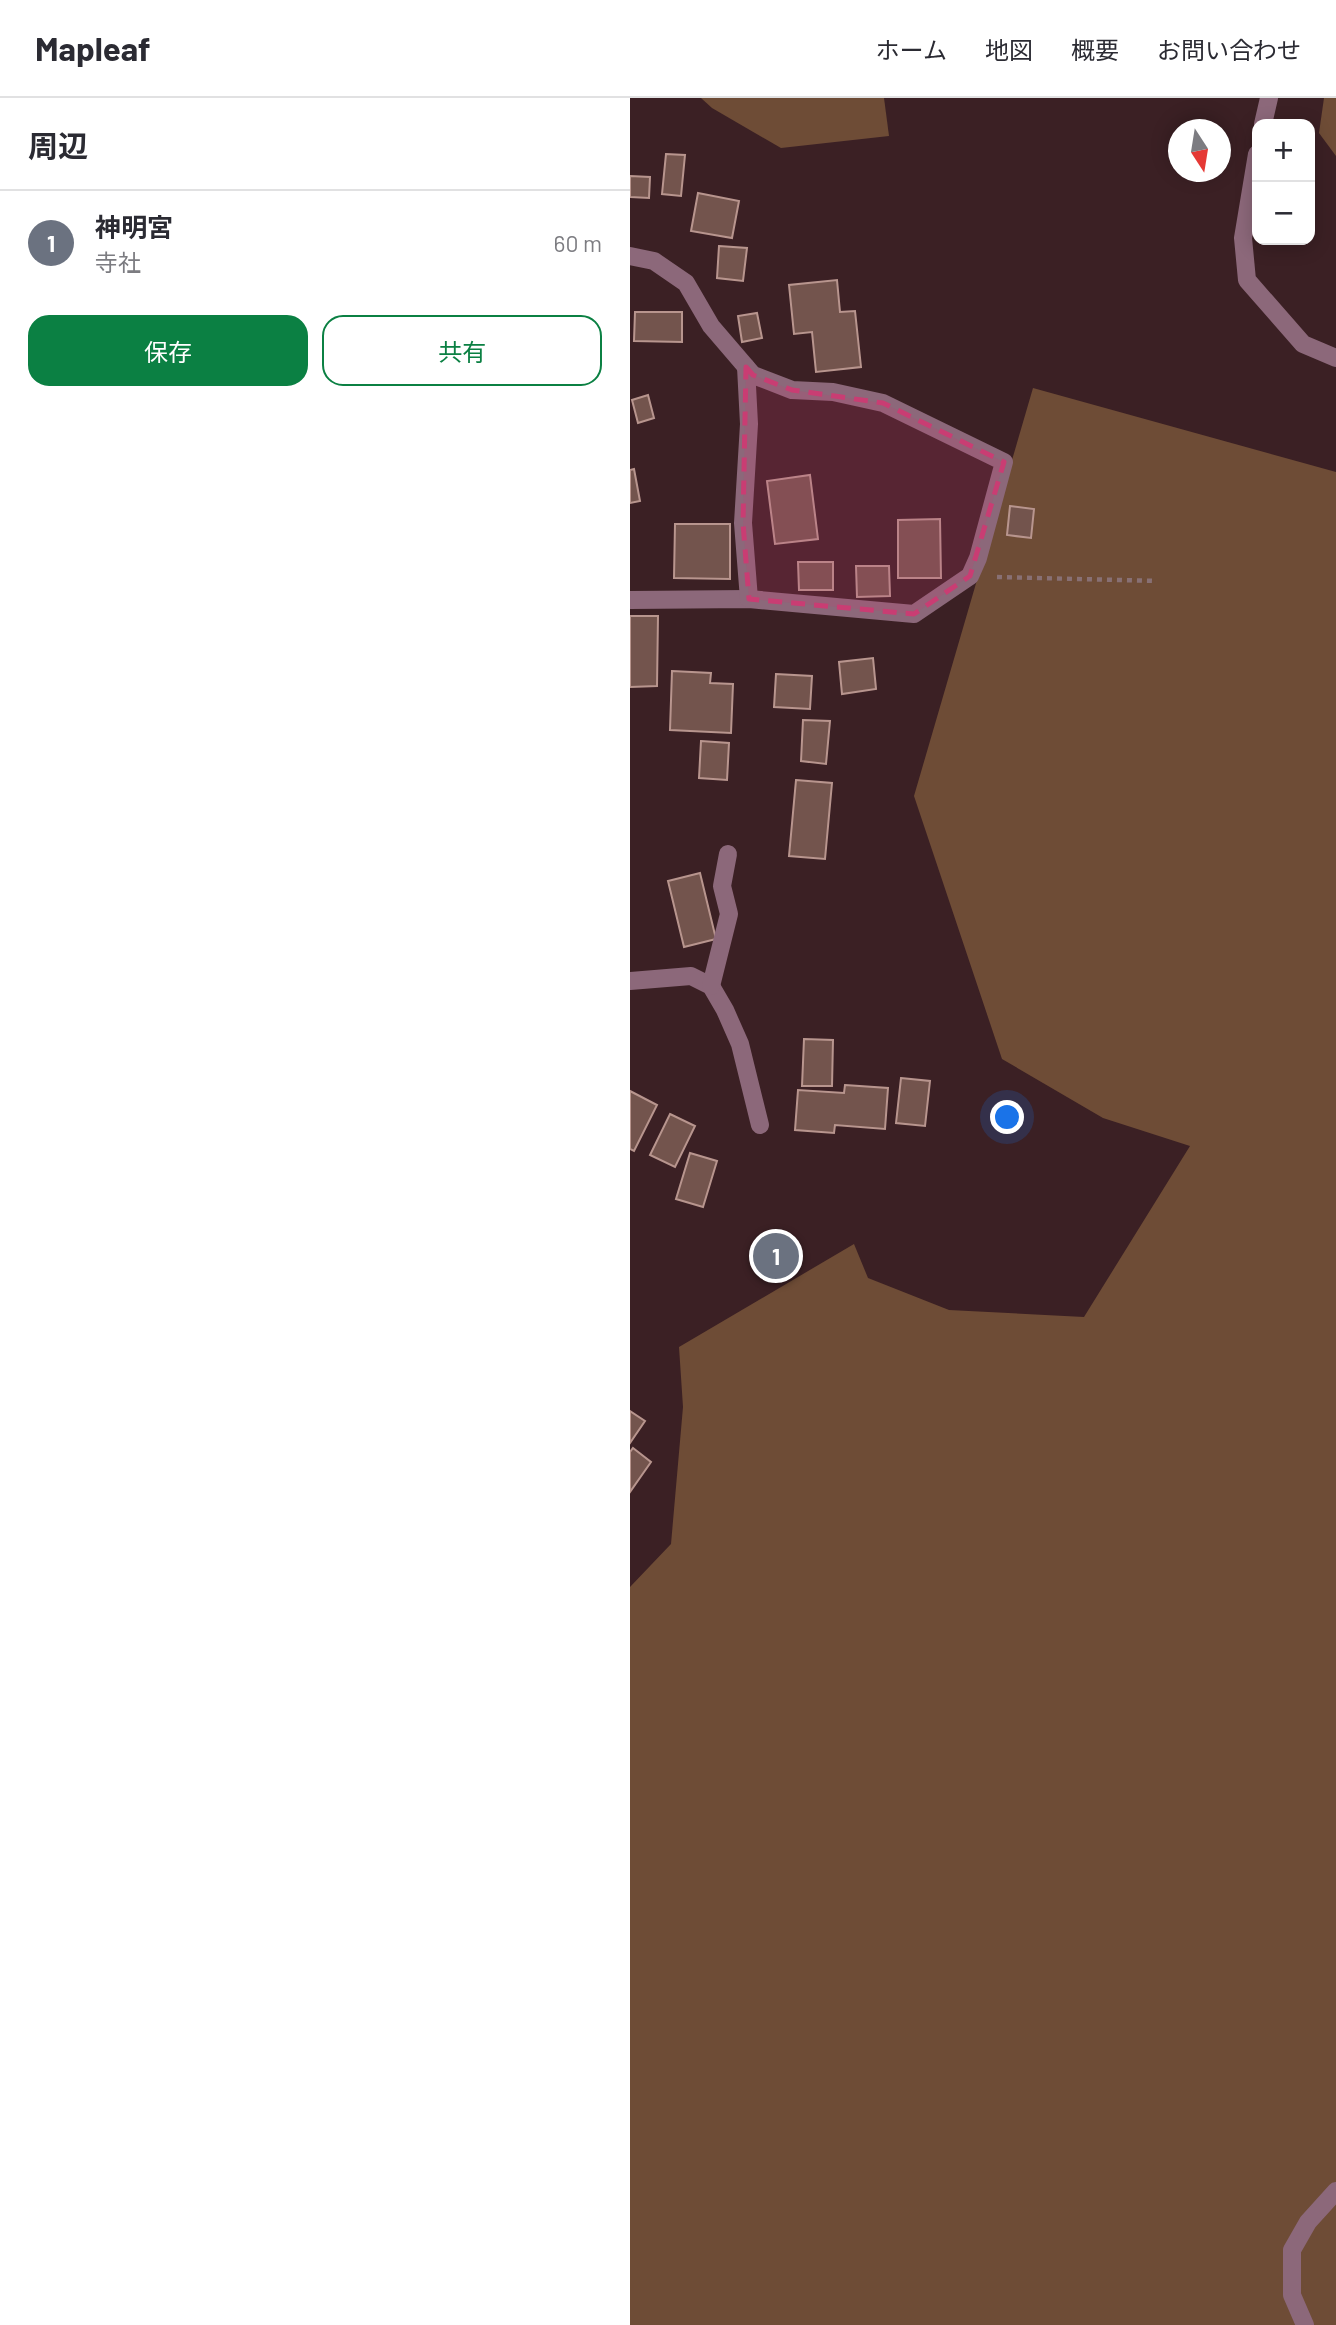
<!DOCTYPE html>
<html lang="ja">
<meta charset="utf-8">
<style>
:root{--surface:#fff;--page:#f7f7f7;--text:#2b2b33;--muted:#7c7c81;--line:#e1e1e2;--accent:#0b8043}
body{margin:0;font-family:Barlow,"Noto Sans JP",sans-serif;background:var(--page);color:var(--text)}
.controls{position:absolute;right:21px;top:21px;display:grid;overflow:hidden;border-radius:14px;box-shadow:0 4px 18px #0003}
.controls button{width:63px;height:63px;display:grid;place-items:center;padding:0;border:0;border-bottom:2px solid var(--line);background:var(--surface);color:var(--text);font:35px sans-serif}
.compass{position:absolute;left:538px;top:21px;width:63px;height:63px;border-radius:50%;background:var(--surface);box-shadow:0 4px 18px #0003;rotate:168deg}
.you{position:absolute;left:378px;top:1020px;width:24px;height:24px;margin:-18px;border:5px solid #fff;border-radius:50%;background:#1a73e8;box-shadow:0 0 0 10px #1a73e833}
.badge{display:grid;place-items:center;width:46px;height:46px;border-radius:50%;background:var(--accent);color:#fff;font-size:23px;font-weight:700}
.pin{position:absolute;translate:-50% -50%;border:4px solid #fff;box-shadow:0 2px 7px #0006}
.list{margin:0;padding:0;list-style:none}
h2{display:flex;justify-content:space-between;align-items:center;height:91px;margin:0;padding:0 28px;font-size:30px}
h2 small{font-size:23px;font-weight:400;color:var(--muted)}
.list li{display:grid;grid-template-columns:46px 1fr auto;gap:21px;align-items:center;box-sizing:border-box;height:105px;padding:0 28px;border-top:2px solid var(--line)}
.list b{display:block;font-size:26px;white-space:nowrap}
.list p{margin:0;font-size:23px;white-space:nowrap;color:var(--muted)}
.list em{font-size:23px;font-style:normal;color:var(--muted)}
.actions{display:flex;gap:14px;padding:21px 28px}
.actions a{flex:1;padding:16px 0;border:2px solid var(--accent);border-radius:21px;text-align:center;font-size:24px;color:var(--accent)}
.actions .main{background:var(--accent);color:#fff}
.map{position:relative;flex:none;width:706px;height:2227px;overflow:hidden}
header{display:flex;align-items:center;gap:42px;box-sizing:border-box;height:98px;padding:0 35px;background:var(--surface);border-bottom:2px solid var(--line)}
header strong{font-size:33px}
nav{display:flex;gap:38px;margin-inline-start:auto;font-size:24px}
main{display:flex}
aside{flex:1;background:var(--surface)}
.map>svg:first-child{display:block}
</style>
<header>
<strong>Mapleaf</strong>
<nav><a>ホーム</a><a>地図</a><a>概要</a><a>お問い合わせ</a></nav>
</header>
<main>
<aside>
<h2>周辺<small></small></h2>
<ul class="list">
<li><span class="badge" style="background:#6b7280">1</span><div><b>神明宮</b><p>寺社</p></div><em>60 m</em></li>
</ul>
<div class="actions"><a class="main">保存</a><a>共有</a></div>
</aside>
<div class="map">
<svg width="706" height="2227" viewBox="0 0 706 2227">
<rect width="100%" height="100%" fill="#3b2024"/>
<!-- forest -->
<g fill="#6e4c36">
<polygon points="71,0 254,0 259,38 151,50 82,10"/>
<polygon points="694,0 706,0 706,58 689,35"/>
<polygon points="403,290 706,374 706,2227 0,2227 0,1489 41,1446 53,1309 49,1249 224,1146 238,1180 319,1212 454,1219 560,1048 473,1020 372,961 284,698"/>
</g>
<!-- building -->
<g fill="#73544d" stroke="#b8958e" stroke-width="2">
<polygon points="36,56 55,57 51,98 32,96"/>
<polygon points="0,78 20,79 19,100 0,99"/>
<polygon points="68,95 109,103 102,140 61,133"/>
<polygon points="89,148 117,150 113,183 87,180"/>
<polygon points="207,182 210,214 225,213 231,269 186,274 182,234 164,236 159,187"/>
<polygon points="5,214 52,214 52,244 4,243"/>
<polygon points="127,215 132,240 112,244 108,218"/>
<polygon points="18,297 24,320 8,325 2,302"/>
<polygon points="4,371 10,403 0,405 0,372"/>
<polygon points="180,377 188,441 145,446 137,383"/>
<polygon points="380,408 404,411 401,440 377,437"/>
<polygon points="310,421 311,480 268,480 268,422"/>
<polygon points="45,426 100,426 100,481 44,480"/>
<polygon points="168,464 203,464 203,492 169,492"/>
<polygon points="226,468 259,468 260,498 227,499"/>
<polygon points="0,518 28,518 27,588 0,589"/>
<polygon points="243,560 246,591 212,596 209,564"/>
<polygon points="42,573 81,575 80,585 103,586 101,635 40,632"/>
<polygon points="146,576 182,578 180,611 144,609"/>
<polygon points="173,622 200,623 196,666 171,663"/>
<polygon points="71,643 99,645 97,682 69,680"/>
<polygon points="166,682 202,685 195,761 159,758"/>
<polygon points="70,775 86,841 54,849 38,783"/>
<polygon points="174,941 203,942 202,988 172,988"/>
<polygon points="271,980 300,983 295,1028 266,1025"/>
<polygon points="215,987 258,990 255,1031 205,1027 204,1035 165,1032 168,992 214,995"/>
<polygon points="0,993 27,1007 4,1053 0,1051"/>
<polygon points="40,1016 65,1028 45,1069 20,1057"/>
<polygon points="60,1055 87,1063 73,1109 46,1101"/>
<polygon points="0,1313 15,1323 0,1345"/>
<polygon points="3,1350 21,1364 0,1394 0,1354"/>
</g>
<g fill="none" stroke-linecap="round" stroke-linejoin="round">
<!-- path -->
<polyline stroke="#887074" stroke-width="4.5" stroke-dasharray="5 5" stroke-linecap="butt" points="367,479 527,483"/>
<!-- minor -->
<g stroke="#8c687a" stroke-width="18">
<polyline points="633,26 639,0"/>
<polyline points="627,56 613,140 617,182 673,246 706,260"/>
<polyline points="0,158 24,163 56,185 81,228 123,277 162,292 203,294 253,305 374,364 348,460 340,478 284,516 119,501 0,502"/>
<polyline points="116,269 119,326 113,425 119,501"/>
<polyline points="0,883 61,878 81,888 95,912 110,946 130,1027"/>
<polyline points="81,888 99,816 92,788 98,756"/>
<polyline points="675,2227 662,2197 662,2152 678,2124 706,2093"/>
</g>
</g>
<!-- marked area -->
<path fill="#c93d73" fill-opacity="0.2" stroke="#c93d73" stroke-width="5" stroke-dasharray="14 9" stroke-linejoin="round" d="M116,269L123,277L162,292L253,305L374,364L340,478L284,516L119,501L113,425Z"/>
</svg>
<div class="controls">
<button>+</button>
<button>−</button>
</div>
<svg class="compass" viewBox="-18 -18 36 36"><path d="M0-13l5 13h-10z" fill="#e53935"/><path d="M0 13l5-13h-10z" fill="#7c7c81"/></svg>
<div class="you"></div>
<div class="pin badge" style="left:146px;top:1158px;background:#6b7280">1</div>
</div>
</main>
